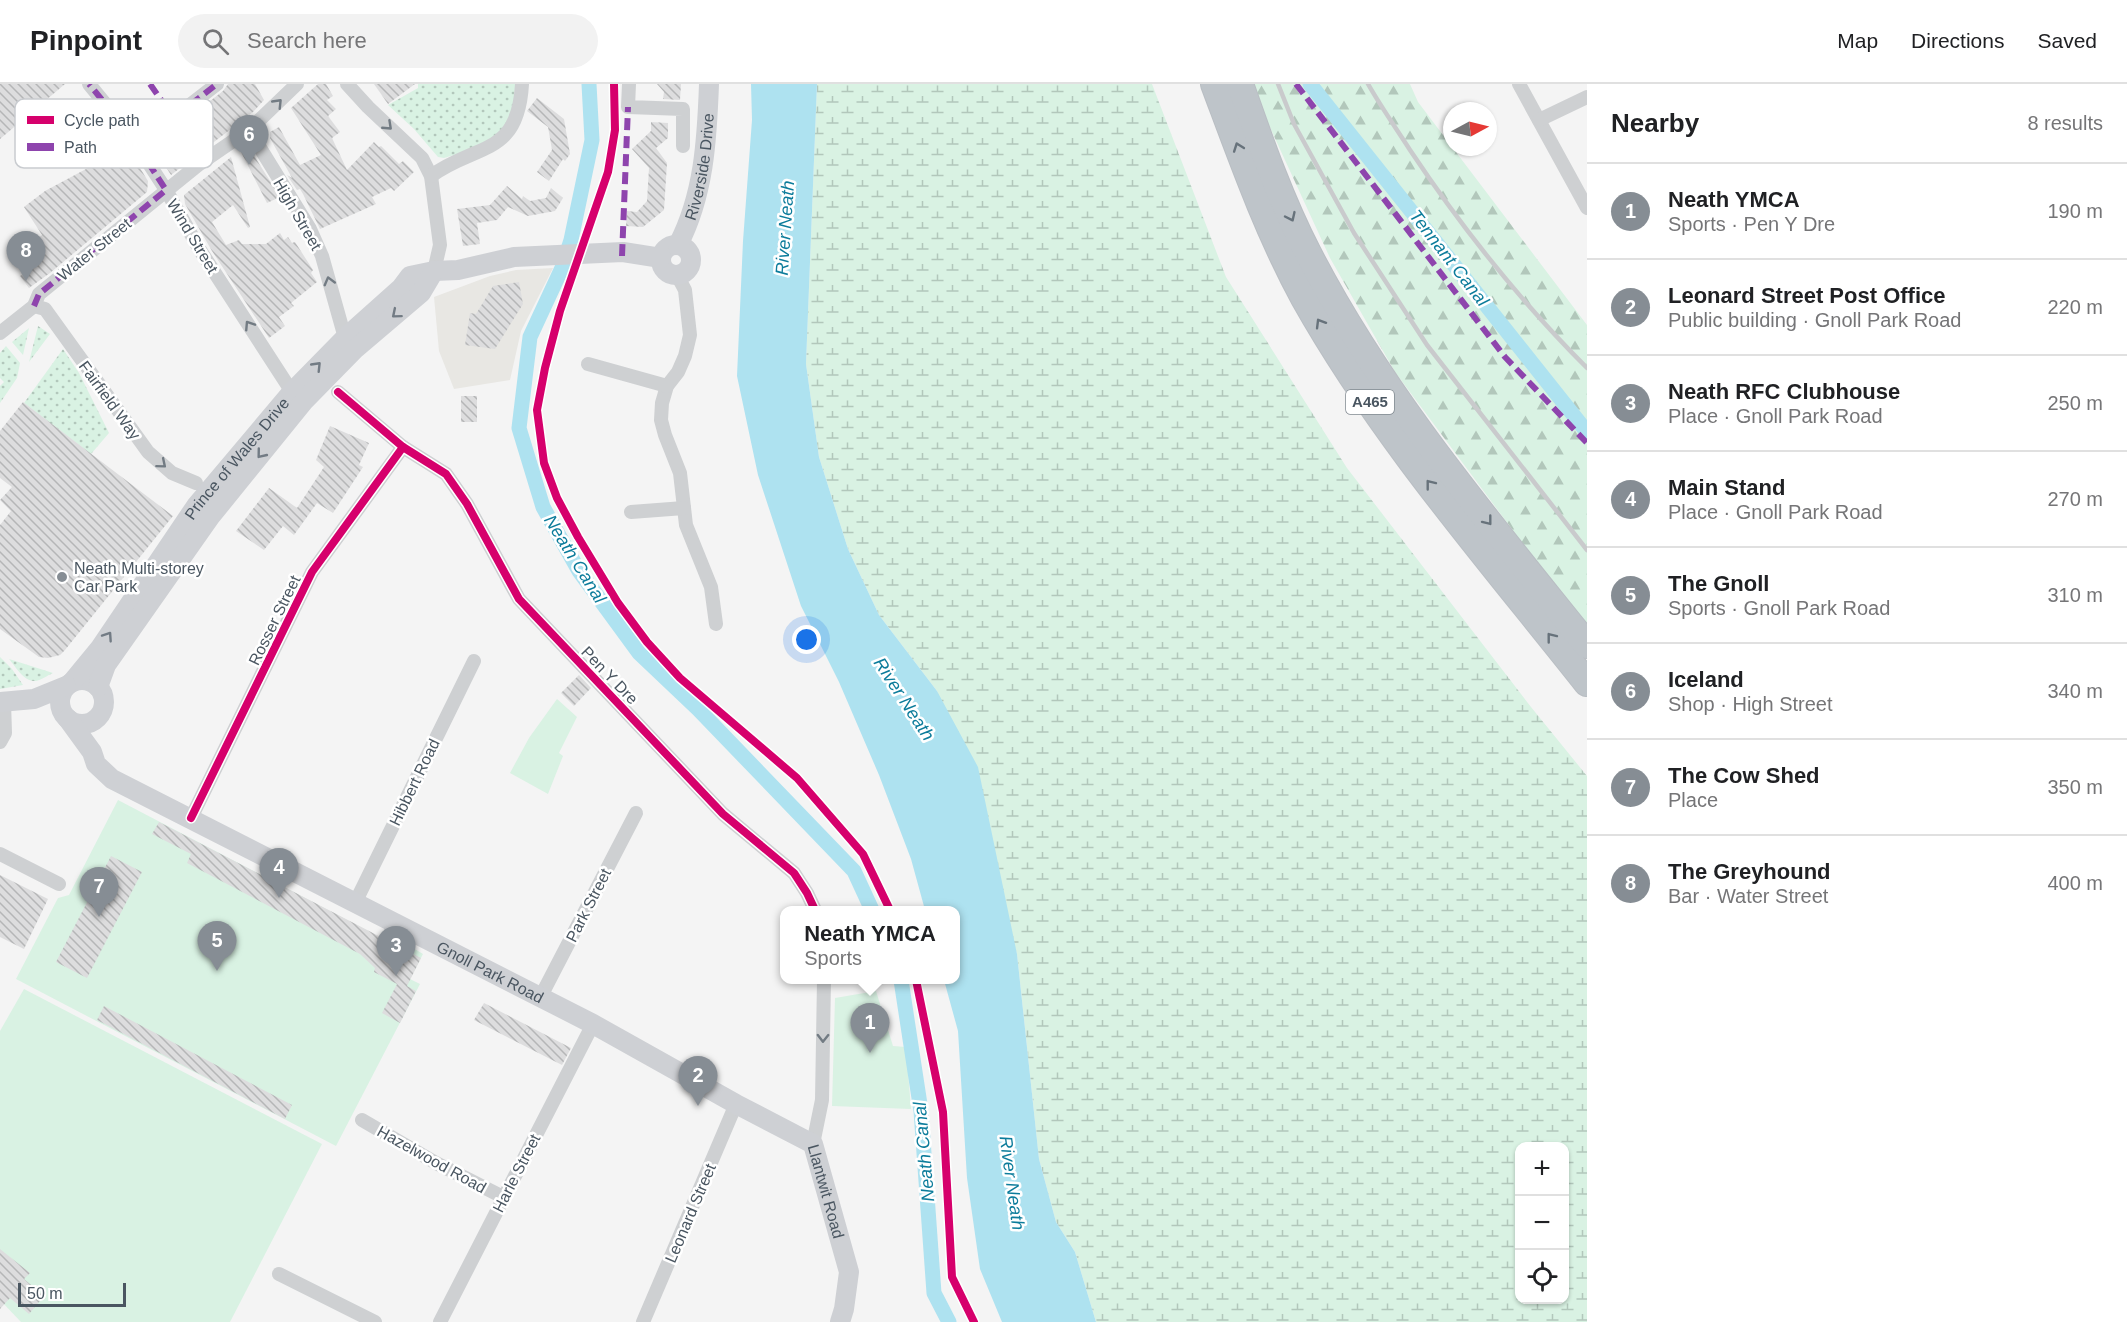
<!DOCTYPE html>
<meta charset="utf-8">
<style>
:root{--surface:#fff;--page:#f2f2f2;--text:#202124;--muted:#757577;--line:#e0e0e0;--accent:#868d94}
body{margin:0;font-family:Arial,sans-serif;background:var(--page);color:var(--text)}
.controls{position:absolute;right:18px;bottom:18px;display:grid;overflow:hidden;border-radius:12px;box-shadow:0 2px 4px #0004}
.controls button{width:54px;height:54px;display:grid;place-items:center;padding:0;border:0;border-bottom:2px solid var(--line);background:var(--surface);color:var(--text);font:30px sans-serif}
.compass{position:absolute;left:1443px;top:18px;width:54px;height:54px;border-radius:50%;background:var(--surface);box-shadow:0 2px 4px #0004;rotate:83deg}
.scale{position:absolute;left:18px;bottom:15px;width:108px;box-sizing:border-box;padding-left:6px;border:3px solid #4a5661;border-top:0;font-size:16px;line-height:21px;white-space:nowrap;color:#4a5661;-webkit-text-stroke:4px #fff;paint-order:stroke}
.you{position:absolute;left:807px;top:556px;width:21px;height:21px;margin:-15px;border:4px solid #fff;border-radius:50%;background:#1a73e8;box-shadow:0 0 0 9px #1a73e833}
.badge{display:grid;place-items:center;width:39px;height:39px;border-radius:50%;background:var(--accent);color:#fff;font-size:20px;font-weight:700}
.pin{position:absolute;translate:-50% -50px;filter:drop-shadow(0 2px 3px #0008)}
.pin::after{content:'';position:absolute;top:32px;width:21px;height:18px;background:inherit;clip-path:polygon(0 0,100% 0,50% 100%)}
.popup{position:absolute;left:780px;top:822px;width:180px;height:78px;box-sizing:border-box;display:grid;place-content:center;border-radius:12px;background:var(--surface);filter:drop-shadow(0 2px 4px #0005);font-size:20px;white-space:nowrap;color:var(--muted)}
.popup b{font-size:22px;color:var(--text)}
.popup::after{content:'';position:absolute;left:50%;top:100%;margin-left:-12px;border:12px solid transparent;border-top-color:var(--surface)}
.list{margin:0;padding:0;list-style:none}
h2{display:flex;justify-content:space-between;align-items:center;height:78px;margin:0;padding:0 24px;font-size:26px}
h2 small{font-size:20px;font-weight:400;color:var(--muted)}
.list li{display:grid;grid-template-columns:39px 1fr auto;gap:18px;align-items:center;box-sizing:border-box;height:96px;padding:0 24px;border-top:2px solid var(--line)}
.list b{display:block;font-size:22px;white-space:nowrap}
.list p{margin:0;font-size:20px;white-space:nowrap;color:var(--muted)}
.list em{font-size:20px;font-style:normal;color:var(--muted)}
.icon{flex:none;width:33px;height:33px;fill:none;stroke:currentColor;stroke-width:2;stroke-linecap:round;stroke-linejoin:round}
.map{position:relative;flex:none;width:1587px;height:1238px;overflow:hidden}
header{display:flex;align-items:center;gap:36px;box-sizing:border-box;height:84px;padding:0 30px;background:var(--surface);border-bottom:2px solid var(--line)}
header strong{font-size:28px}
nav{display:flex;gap:33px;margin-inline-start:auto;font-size:21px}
.search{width:420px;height:54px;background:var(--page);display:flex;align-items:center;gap:15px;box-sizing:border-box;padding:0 21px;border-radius:33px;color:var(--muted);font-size:22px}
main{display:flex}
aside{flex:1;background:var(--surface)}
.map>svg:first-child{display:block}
</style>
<header>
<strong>Pinpoint</strong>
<div class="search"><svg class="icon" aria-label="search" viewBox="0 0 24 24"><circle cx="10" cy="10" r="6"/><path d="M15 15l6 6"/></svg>Search here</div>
<nav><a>Map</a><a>Directions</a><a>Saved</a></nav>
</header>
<main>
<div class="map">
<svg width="1587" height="1238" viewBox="0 0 1587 1238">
<defs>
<pattern id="grass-dots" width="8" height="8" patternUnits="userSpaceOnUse" patternTransform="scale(1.5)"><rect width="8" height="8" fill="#d9f2e3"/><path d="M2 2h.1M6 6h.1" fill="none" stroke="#b2c7bb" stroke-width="1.8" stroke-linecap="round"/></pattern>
<pattern id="forest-firs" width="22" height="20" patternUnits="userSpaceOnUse" patternTransform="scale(1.5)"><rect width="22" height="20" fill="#d9f2e3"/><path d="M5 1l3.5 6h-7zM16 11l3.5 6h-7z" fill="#b2c7bb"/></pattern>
<pattern id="wetland-marsh" width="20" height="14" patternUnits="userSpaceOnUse" patternTransform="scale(1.5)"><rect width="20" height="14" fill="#d9f2e3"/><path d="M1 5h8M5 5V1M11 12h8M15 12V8" fill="none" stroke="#b2c7bb"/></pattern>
<pattern id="building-back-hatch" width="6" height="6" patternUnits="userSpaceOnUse" patternTransform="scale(1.5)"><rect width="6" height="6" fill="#ddddde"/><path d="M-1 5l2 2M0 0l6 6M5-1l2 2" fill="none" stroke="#b5b6b7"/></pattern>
</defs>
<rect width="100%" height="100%" fill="#f4f4f4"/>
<!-- commercial -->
<polygon fill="#e8e7e3" points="553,184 521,247 510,296 454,305 439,267 434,213 490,192 516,186"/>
<!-- grass -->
<g fill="url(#grass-dots)">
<path d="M418,0H515C515,19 510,44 493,56C480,66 459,69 444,74L438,73L414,45L388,21L418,4Z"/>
<polygon points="38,242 50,250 29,278"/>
<polygon points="29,244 23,271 12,258"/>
<polygon points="6,262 20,279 17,294 0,319 0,302 4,298 0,294 0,269"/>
<polygon points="63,265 79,289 109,349 91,370 24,319"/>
<polygon points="0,573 12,585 23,601 0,605"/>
<path d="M9,575L53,589C48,591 40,597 35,597C24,598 15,582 9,575Z"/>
</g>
<!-- forest -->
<polygon fill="url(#forest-firs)" points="1250,0 1410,0 1418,18 1587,241 1587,546 1395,288 1330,174"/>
<!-- wetland -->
<path fill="url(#wetland-marsh)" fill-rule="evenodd" d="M817,0H1152L1226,193L1347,384L1531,623L1587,692V1238H1096L1075,1168L1056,1138L1039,1075L1017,870L937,607L879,531L848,465L819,373L806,280ZM1520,1062H1564V1216H1520Z"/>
<!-- green -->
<g fill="#d9f2e3">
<polygon points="557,615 577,633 559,669 563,672 548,710 510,689 529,654"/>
<polygon points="118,716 410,869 413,864 423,870 410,895 420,900 336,1062 16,895 58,814 69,811"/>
<polygon points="24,905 322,1060 230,1238 21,1238 0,1216 0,947"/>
<polygon points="876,907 893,962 906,963 911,1025 832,1022 835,914"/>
</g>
<!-- water -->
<polygon fill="#aee2f0" points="751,0 817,0 806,280 819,373 848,465 879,531 937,607 978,683 1017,870 1039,1075 1056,1138 1075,1168 1096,1238 1002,1238 980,1185 967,1094 958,947 944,896 956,896 956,826 925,826 911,775 879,691 839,598 801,522 758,391 737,292 743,157 752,36"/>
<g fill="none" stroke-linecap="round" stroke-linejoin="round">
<!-- canal -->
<g stroke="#aee2f0" stroke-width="15">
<polyline points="589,0 592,56 571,156 562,184 530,253 519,344 543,423 579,487 639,569 698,625 854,787 872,826"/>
<polyline points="1310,0 1587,348"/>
<polyline points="901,896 921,1027 934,1209 949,1238"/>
</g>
</g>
<!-- building -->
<g fill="url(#building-back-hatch)">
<polygon points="0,0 65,0 0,55"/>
<polygon points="228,0 255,0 264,16 253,28 171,91 144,49 160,38 166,47 183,34 192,31 223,7"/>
<polygon points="318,0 326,0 333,12 327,16 336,25 328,32 340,48 332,54 347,86 374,58 379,63 381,62 399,80 403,77 414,88 394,107 391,104 372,113 376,120 320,145 303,110 300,105 297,106 287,91 292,94 270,54 270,48 279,43 300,81 321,71 291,24"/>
<polygon points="374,0 415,0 388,20"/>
<polygon points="657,0 681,0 680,16 663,15 664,8"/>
<polygon points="537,14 564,35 570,70 565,77 563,75 549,97 537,88 552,66 548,43 527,27"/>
<polygon points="651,38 668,39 668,54 656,64 667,79 664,126 643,143 626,142 627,127 637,128 647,117 649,84 632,65 651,47"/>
<polygon points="244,60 250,65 280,113 267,119 239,64"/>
<polygon points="127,63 148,97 147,108 50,189 29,204 20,192 30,185 18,169 42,151 24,123 45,107"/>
<polygon points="231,73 250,143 248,144 233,121 212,138 226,161 239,156 242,160 266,160 280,149 284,156 288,153 292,159 295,158 313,186 311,189 317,198 291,219 294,222 279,233 285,242 269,254 212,167 185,120 184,111"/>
<polygon points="507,102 522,115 523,112 530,117 546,114 551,104 563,114 555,127 528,132 508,123 497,136 477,139 480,160 463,162 457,125 490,121"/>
<polygon points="519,198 523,220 495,265 465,261 470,229 476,230 493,202"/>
<rect x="461" y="312" width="16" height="26"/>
<polygon points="23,318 173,432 65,566 60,571 48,574 39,573 0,545 0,441 11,427 0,416 12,403 0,394 0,347"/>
<polygon points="330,342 369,359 359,381 363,383 333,429 317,419 294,451 283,442 264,466 236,447 269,404 297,424 324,383 316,376"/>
<polygon points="579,591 591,604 574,622 561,609"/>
<polygon points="159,738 421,874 407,902 416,907 400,939 382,929 397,900 374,888 375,884 360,870 187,779 191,770 152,750"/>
<polygon points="111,772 142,788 87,894 56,878"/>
<polygon points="0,791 48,815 24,865 0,853"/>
<polygon points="484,919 571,964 562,981 474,936"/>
<polygon points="104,922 292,1021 285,1035 97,936"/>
<polygon points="0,1165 30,1189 24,1195 44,1212 29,1230 10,1214 0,1225"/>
</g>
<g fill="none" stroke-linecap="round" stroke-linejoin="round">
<defs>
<g id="highway">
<path d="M1214,0C1241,72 1267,146 1304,214C1382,353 1489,475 1587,599"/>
<path d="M1240,0C1260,57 1280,115 1308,169C1381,311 1487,436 1587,561"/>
</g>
</defs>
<!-- highway casing -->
<use href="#highway" stroke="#b9bec3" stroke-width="28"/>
<!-- street -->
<g stroke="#ced0d2" stroke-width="14">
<polyline points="89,0 129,49 166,106 200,166 292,308"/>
<polyline points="347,0 368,23 422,74 431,92 440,161 434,187"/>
<polyline points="629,0 628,23 683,25 683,62"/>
<polyline points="1519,0 1587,124"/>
<polyline points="1539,36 1587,13"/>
<polyline points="249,46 310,145 322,172 345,254"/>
<polyline points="129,49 166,23 175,27 186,24 217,0"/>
<path d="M431,92C476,59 518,73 522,0"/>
<polyline points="677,191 685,206 690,251 685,272 678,288 667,302 662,319 661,336 665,351 680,389 686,441 711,503 716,540"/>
<polyline points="34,222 45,225 148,368 172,389 196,399"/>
<polyline points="0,249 34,222 39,210 198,81 249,46 297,0"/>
<polyline points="588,280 667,302"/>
<polyline points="338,308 403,363 446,390 467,420 519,515 723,730 794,789 807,809 815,826"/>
<polyline points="631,428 684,424"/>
<polyline points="0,658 5,649 4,618"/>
<polyline points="191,734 312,488 403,363"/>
<polyline points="0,770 59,800"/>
<polyline points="355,819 474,577"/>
<polyline points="540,914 636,729"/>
<polyline points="362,1036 436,1079 503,1113"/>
<polyline points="813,1060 822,1016 824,896"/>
<polyline points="279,1190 375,1238"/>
<polyline points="440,1238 593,940"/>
<polyline points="643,1238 736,1020"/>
</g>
<!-- secondary -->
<g stroke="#ced0d4" stroke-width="20">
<circle cx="676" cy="176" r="15"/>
<path id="s1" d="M678,161C704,111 707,56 709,0"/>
<circle cx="82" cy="618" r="22"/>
<path id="s2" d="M72,598L100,564L196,422L292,308L345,254L401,204L410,192L434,187L458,186L514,173L623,168L661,174"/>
<polyline points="98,603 106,581 210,433 304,317 354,266 421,209 434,187"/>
<polyline points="0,618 34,615 66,602"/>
<path id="s3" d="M68,635L92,668L96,680L112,695L593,940L736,1020L813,1060L849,1188L844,1225L840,1238"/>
</g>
<!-- highway -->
<use href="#highway" stroke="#bec4c9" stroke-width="26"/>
<!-- rail -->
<g stroke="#c9cacc" stroke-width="4.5">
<polyline points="1278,0 1294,40 1354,149 1427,261 1587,466"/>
<path d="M1368,0C1381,23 1396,44 1410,66C1462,144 1521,218 1587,284"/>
</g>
<!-- quiet -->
<g stroke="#8e44ad" stroke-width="6" stroke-dasharray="12 6" stroke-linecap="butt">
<polyline points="150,0 166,23"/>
<polyline points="1296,0 1505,273 1587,359"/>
<polyline points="129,49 166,23 175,27 186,24 217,0"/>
<polyline points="622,172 628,23"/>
<polyline points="34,222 39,210 166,106 129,49 89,0"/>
</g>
<defs>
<g id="cycleway">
<polyline points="614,0 615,46 608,88 560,227 545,284 537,326 544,379 557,414 578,453 618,519 647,558 680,594 797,694 863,770 890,826"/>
<polyline points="338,308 403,363 446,390 467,420 519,515 723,730 794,789 807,809 815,826"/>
<polyline points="191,734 312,488 403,363"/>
<polyline points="916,896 943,1028 952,1193 974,1238"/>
</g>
</defs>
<!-- cycleway casing -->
<use href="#cycleway" stroke="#fff" stroke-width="11"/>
<!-- cycleway -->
<use href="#cycleway" stroke="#d6006c" stroke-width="8"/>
</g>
<!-- one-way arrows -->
<defs><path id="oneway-chevron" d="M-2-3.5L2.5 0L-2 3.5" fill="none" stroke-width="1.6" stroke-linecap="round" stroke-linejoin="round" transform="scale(1.5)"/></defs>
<g stroke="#727b83">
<use href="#oneway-chevron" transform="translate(278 19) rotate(-46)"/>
<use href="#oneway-chevron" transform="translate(388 42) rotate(43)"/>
<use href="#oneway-chevron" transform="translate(329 197) rotate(-105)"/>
<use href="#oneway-chevron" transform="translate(249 241) rotate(-123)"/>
<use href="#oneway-chevron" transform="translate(162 380) rotate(40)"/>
<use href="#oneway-chevron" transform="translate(823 954) rotate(91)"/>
</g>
<g stroke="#67727b">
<use href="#oneway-chevron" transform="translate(1238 63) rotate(-110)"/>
<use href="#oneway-chevron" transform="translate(1291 133) rotate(65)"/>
<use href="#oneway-chevron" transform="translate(1320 239) rotate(-121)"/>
<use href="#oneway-chevron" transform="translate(1430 400) rotate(-128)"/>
<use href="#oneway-chevron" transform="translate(1488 437) rotate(52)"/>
<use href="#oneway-chevron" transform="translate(1551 553) rotate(-128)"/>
</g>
<g stroke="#727b84">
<use href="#oneway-chevron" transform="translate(396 230) rotate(140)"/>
<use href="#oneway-chevron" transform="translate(317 282) rotate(-46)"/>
<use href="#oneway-chevron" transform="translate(261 370) rotate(129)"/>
<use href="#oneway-chevron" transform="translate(108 552) rotate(-56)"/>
</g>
<!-- markers -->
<circle fill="#868d94" stroke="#fff" stroke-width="2" cx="62" cy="493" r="6"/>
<g text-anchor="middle" stroke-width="5" stroke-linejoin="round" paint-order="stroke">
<!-- shield labels -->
<rect fill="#fff" stroke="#808990" stroke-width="1.5" x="1346" y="306" width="48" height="24" rx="4.5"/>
<g font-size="15" font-weight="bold" fill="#4a5661">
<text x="1370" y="323">A465</text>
</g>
<!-- street labels -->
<g font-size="16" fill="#4a5661" stroke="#fff">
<text dy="6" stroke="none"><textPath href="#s1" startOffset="82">Riverside Drive</textPath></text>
<text transform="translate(298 130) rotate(60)" y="6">High Street</text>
<text transform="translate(193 152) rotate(59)" y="6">Wind Street</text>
<text transform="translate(94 165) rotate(-39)" y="6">Water Street</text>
<text transform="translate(110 316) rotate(54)" y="6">Fairfield Way</text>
<text dy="6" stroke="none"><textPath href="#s2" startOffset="278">Prince of Wales Drive</textPath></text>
<text transform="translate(274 536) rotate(-64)" y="6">Rosser Street</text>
<text transform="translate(610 591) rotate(46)" y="6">Pen Y Dre</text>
<text transform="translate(414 698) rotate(-64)" y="6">Hibbert Road</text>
<text transform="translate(588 821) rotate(-63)" y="6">Park Street</text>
<text dy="6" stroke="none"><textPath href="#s3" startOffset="500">Gnoll Park Road</textPath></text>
<text transform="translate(432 1075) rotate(29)" y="6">Hazelwood Road</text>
<text transform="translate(516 1089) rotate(-63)" y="6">Harle Street</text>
<text dy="6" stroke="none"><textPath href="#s3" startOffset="915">Llantwit Road</textPath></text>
<text transform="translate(690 1129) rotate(-67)" y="6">Leonard Street</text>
</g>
<!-- poi labels -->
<g font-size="16" fill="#4a5661" stroke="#fff" text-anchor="start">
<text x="74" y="490">Neath Multi-storey<tspan x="74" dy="18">Car Park</tspan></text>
</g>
<!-- water labels -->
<g font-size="18" font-style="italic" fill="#0c7c9b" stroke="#fff">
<text transform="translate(785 144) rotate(-86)" y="6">River Neath</text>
<text transform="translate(1449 174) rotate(52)" y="6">Tennant Canal</text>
<text transform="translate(575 475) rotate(58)" y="6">Neath Canal</text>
<text transform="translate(904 615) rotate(57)" y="6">River Neath</text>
<text transform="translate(924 1068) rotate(-95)" y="6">Neath Canal</text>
<text transform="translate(1012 1099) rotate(82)" y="6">River Neath</text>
</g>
</g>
<!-- legend -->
<rect x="15" y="15" width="198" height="69" rx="9" fill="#fff" stroke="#c9ccd0" stroke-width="1.5"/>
<rect x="27" y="32" width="27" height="8" fill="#d6006c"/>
<rect x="27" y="59" width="27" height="8" fill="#8e44ad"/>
<g font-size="16" fill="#4a5661">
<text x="64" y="42">Cycle path</text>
<text x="64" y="69">Path</text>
</g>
</svg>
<div class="controls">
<button>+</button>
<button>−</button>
<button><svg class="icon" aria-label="locate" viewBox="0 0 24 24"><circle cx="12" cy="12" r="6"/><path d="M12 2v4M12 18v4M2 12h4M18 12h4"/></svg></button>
</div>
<svg class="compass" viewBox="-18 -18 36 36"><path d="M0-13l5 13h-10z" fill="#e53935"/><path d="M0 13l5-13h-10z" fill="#757577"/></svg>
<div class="scale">50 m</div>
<div class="you"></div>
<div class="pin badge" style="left:870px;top:969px">1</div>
<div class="popup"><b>Neath YMCA</b>Sports</div>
<div class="pin badge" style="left:698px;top:1022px">2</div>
<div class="pin badge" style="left:396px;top:892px">3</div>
<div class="pin badge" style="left:279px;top:814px">4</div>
<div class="pin badge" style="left:217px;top:887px">5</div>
<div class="pin badge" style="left:249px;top:81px">6</div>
<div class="pin badge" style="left:99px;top:833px">7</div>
<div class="pin badge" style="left:26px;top:197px">8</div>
</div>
<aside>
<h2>Nearby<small>8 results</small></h2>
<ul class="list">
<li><span class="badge">1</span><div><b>Neath YMCA</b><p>Sports · Pen Y Dre</p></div><em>190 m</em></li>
<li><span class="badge">2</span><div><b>Leonard Street Post Office</b><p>Public building · Gnoll Park Road</p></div><em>220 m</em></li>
<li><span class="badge">3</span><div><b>Neath RFC Clubhouse</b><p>Place · Gnoll Park Road</p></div><em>250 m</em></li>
<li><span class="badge">4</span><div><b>Main Stand</b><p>Place · Gnoll Park Road</p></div><em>270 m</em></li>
<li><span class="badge">5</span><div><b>The Gnoll</b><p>Sports · Gnoll Park Road</p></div><em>310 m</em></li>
<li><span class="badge">6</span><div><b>Iceland</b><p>Shop · High Street</p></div><em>340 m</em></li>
<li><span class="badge">7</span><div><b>The Cow Shed</b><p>Place</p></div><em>350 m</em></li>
<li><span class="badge">8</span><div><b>The Greyhound</b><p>Bar · Water Street</p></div><em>400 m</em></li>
</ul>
</aside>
</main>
